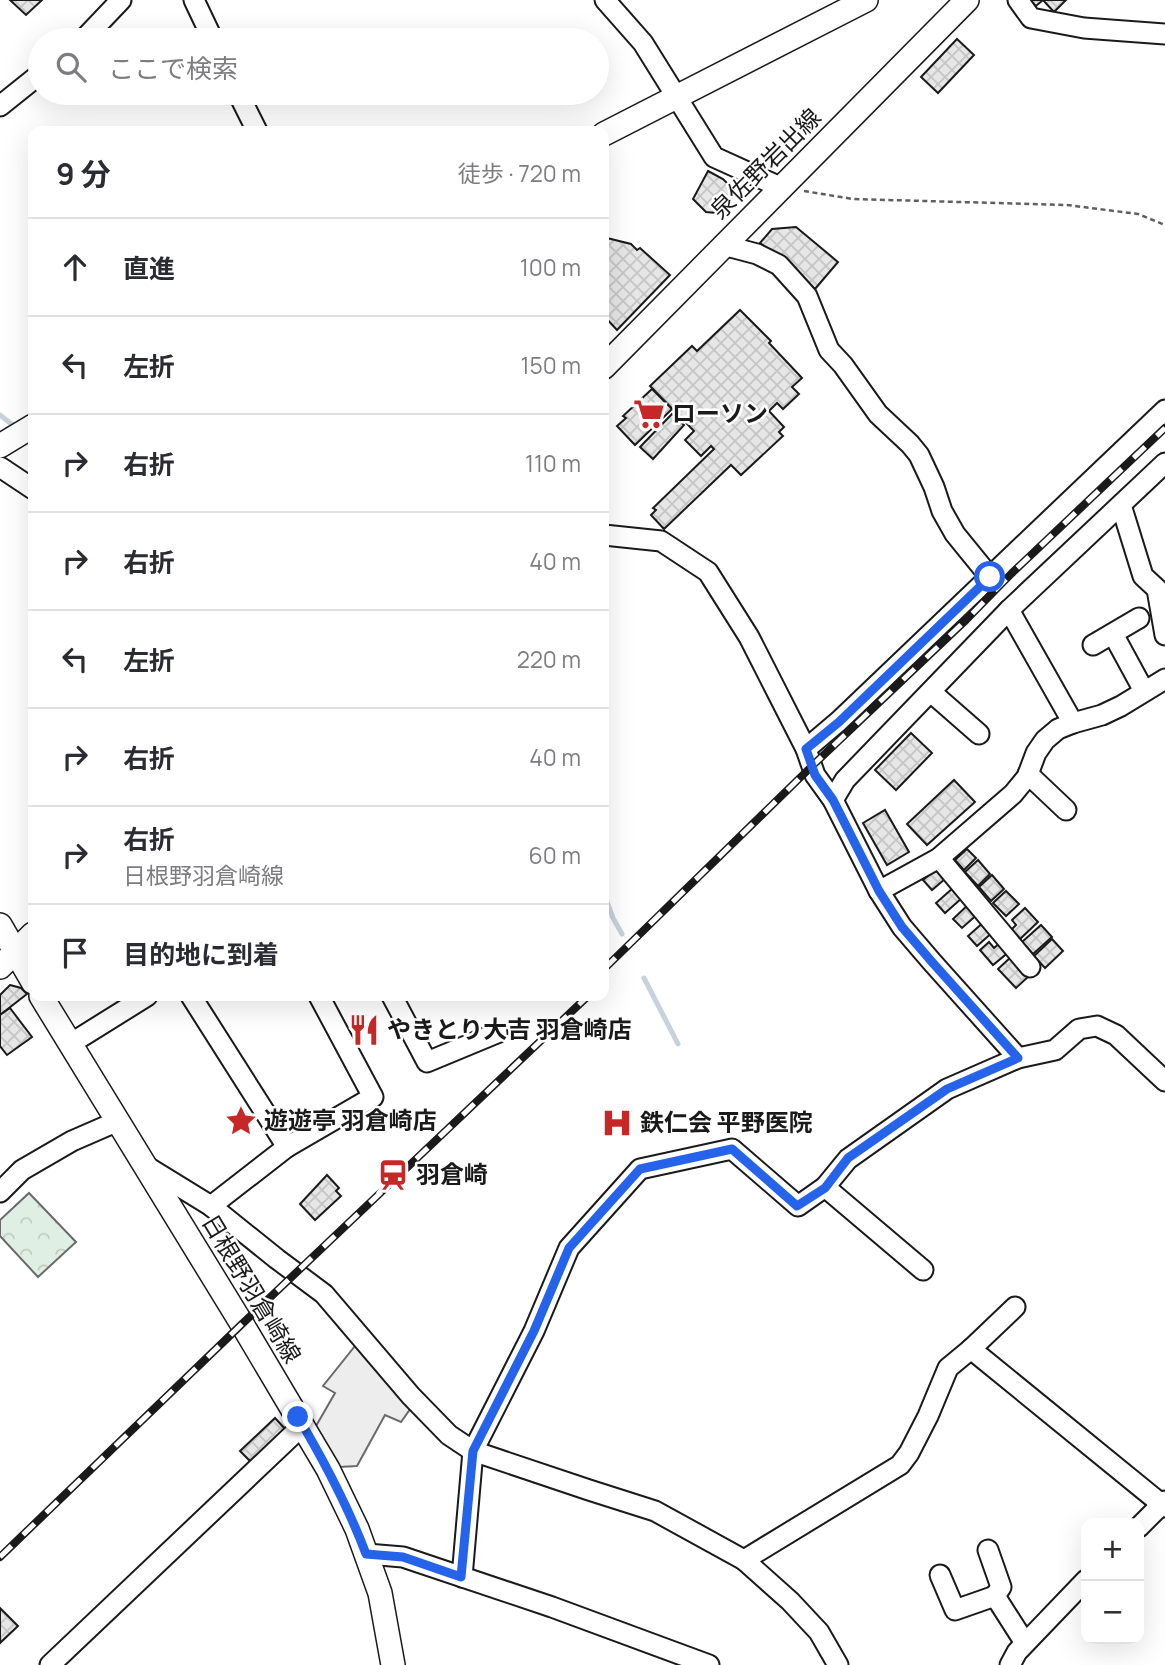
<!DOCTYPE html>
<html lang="ja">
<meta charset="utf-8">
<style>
:root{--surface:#fff;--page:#f2f2f3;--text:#2b2b33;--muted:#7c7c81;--line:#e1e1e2}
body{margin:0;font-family:Manrope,"Noto Sans JP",sans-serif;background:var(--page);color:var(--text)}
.controls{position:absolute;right:21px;bottom:21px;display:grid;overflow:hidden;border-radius:14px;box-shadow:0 7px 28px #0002}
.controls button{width:63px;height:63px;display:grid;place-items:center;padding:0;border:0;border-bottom:2px solid var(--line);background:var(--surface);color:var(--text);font:35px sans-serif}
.stop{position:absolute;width:21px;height:21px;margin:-16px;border:5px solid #2563eb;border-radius:50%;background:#fff}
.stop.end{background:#2563eb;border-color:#fff;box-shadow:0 2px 7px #0008}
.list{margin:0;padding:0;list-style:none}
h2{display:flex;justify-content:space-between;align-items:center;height:91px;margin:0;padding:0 28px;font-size:30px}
h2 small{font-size:23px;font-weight:400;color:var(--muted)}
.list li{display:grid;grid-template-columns:46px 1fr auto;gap:21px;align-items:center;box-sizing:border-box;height:98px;padding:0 28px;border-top:2px solid var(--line)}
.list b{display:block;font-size:26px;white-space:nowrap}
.list p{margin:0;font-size:23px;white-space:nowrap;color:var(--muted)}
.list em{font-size:23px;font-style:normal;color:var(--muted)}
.icon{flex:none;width:38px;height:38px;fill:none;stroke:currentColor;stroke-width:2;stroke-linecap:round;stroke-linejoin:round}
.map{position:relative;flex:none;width:1165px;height:1665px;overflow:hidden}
.search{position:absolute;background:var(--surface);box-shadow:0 7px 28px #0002;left:28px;top:28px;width:581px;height:77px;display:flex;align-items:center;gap:18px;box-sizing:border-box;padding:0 24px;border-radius:38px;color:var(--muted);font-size:26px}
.panel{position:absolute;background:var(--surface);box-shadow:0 7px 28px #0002;left:28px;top:126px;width:581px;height:875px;border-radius:14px}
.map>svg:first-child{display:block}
</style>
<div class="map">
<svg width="1165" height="1665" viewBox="0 0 1165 1665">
<defs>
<pattern id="forest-crowns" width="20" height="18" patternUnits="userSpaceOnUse" patternTransform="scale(1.75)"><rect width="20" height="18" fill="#e0efe3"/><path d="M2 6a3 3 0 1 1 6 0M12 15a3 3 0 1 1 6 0" fill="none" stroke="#c0ccc2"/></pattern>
<pattern id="building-cross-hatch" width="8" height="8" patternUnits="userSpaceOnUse" patternTransform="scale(1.75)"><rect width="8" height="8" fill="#e6e6e6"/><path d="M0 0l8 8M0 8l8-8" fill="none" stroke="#c5c5c5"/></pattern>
</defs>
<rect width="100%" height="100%" fill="#fff"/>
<!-- forest -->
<polygon fill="url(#forest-crowns)" stroke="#6a6a6a" stroke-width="2" points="29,1193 76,1242 38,1277 0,1236 0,1220"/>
<!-- parking -->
<polygon fill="#ededed" stroke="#6a6a6a" stroke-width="2" points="359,1341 413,1405 401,1422 385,1415 357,1466 339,1467 316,1426 335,1393 323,1386"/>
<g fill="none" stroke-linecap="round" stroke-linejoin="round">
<!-- stream -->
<g stroke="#c6d2dc" stroke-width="5">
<polyline points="0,415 14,426"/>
<polyline points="604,894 613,918 622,934"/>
<polyline points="644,978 678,1044"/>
</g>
</g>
<!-- building -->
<g fill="url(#building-cross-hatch)" stroke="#1a1a1a" stroke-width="2">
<polygon points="10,0 42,0 26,15"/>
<polygon points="1030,0 1066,0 1054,12 1043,0 1036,6"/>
<polygon points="957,39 974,55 938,93 921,77"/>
<polygon points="708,171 723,179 737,193 716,213 706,212 693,199"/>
<polygon points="796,227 838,262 815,289 760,243 772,229"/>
<polygon points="607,238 631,244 637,250 640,248 670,275 617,330 604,316 604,241"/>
<polygon points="740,310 771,341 769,343 802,378 792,387 799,394 783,409 777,403 769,411 784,427 779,432 783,436 741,475 731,465 664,529 651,515 656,510 653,508 714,449 711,446 701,456 685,440 694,431 650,386 692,346 697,351"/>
<polygon points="652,389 672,409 635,445 617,426 626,418 623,416"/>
<polygon points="672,414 684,425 653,459 640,447"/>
<polygon points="911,733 932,753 896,790 875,770"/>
<polygon points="954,780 975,802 927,845 907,824"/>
<polygon points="885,810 909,852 887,865 863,823"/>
<polygon points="967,849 976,858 964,870 955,860"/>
<polygon points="978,860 990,874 978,886 965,872"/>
<polygon points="936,869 945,879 932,890 923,880"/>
<polygon points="992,875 1004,889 991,901 979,887"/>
<polygon points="953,888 962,898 945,913 936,903"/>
<polygon points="1006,891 1019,904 1006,916 993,903"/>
<polygon points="970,903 979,913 962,928 953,919"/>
<polygon points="1025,908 1038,922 1020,939 1011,930 1016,925 1012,920"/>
<polygon points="985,921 994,931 977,946 968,936"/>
<polygon points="1041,925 1052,937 1033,954 1022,942"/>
<polygon points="1052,939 1063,951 1045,968 1034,956"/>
<polygon points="1002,941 1010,951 993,965 980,950 989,942 994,948"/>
<polygon points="1011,957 1029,976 1016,988 998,969"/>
<polygon points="10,985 21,988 27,994 0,1015 0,995"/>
<polygon points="10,1008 32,1037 7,1055 0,1046 0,1015"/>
<polygon points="327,1175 339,1188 336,1191 341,1196 315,1220 300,1204"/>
<polygon points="275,1418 288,1432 253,1464 240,1451"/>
<polygon points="0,1608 18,1626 0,1643"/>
</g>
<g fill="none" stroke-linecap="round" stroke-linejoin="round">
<defs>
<g id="minor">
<polyline points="194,0 213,40"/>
<polyline points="605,0 643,43 714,157 780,187"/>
<polyline points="1018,0 1031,18 1084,28 1165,34"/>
<polyline points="83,40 121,0"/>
<polyline points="238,93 257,131"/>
<polyline points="0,106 40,74"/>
<polyline points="723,245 757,254 779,265 807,296 829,350 843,365 878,414 910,444 919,455 934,487 942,511 955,534 990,577"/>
<polyline points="0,467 33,489"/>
<polyline points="1121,505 1143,576 1157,589 1165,635"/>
<polyline points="604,535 661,541 708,572 749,637 806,749 815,775 833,800 879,891 902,927 932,962 1018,1058"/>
<polyline points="1009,610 1073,723"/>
<polyline points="1113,634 1144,691"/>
<polyline points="1093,645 1139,618"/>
<polyline points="931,692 979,734"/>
<polyline points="806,749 839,721 1165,410"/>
<polyline points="1028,774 1066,810"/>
<polyline points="833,800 845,780 1009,610 1165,463"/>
<polyline points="939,858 1030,967"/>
<polyline points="879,891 939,858 1013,794 1027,777 1036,753 1045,740 1058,729 1073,723 1102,715 1121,706 1165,679"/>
<polyline points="191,996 287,1147 373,1097 319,996"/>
<polyline points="392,996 427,1062 497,1033"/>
<polyline points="70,1044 147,996"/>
<polyline points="146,1166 211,1206 277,1259 324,1294 411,1396 449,1435 473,1451 589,1490 655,1511 744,1560 790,1601 819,1632 838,1665"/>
<polyline points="825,1187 923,1270"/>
<polyline points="0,1192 22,1170 72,1141 118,1121"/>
<polyline points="211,1206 287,1147"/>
<polyline points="971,1349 1165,1507"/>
<polyline points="1139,1527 1165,1501"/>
<polyline points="988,1550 1001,1587 995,1596 1025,1643"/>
<polyline points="367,1554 403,1557 552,1607 709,1665"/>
<polyline points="744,1560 900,1465 909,1453 928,1416 948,1368 971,1349 1015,1307"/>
<polyline points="940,1575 955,1610 995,1596"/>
<polyline points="462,1577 473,1451 534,1331 569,1248 640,1169 732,1149 798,1206 825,1187 848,1159 947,1089 1018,1058 1055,1050 1079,1029 1097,1026 1116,1035 1165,1081"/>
<polyline points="50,1665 303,1425"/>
<polyline points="1010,1665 1017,1652 1086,1580"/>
</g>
<g id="major">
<polyline points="604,134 866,0"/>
<polyline points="604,367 967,0"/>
<polyline points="0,446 33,426"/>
<polyline points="0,925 33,982"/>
<polyline points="0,967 33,934"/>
<polyline points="41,996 242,1324 328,1469 357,1529 380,1593 393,1665"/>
</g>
</defs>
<!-- minor casing -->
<use href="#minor" stroke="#1a1a1a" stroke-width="23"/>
<!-- major casing -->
<use href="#major" stroke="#1a1a1a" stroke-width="26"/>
<!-- path -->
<polyline stroke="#5f5f5f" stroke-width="2.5" stroke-dasharray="5 3.5" stroke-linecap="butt" points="804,191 853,199 1067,205 1138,214 1165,225"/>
<!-- minor -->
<use href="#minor" stroke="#fff" stroke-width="19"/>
<!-- major -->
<use href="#major" stroke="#fff" stroke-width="23"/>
<defs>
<g id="rail">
<polyline points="604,969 811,767 966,620 1012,573 1165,428"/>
<polyline points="0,1557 242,1324 588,996"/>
</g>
</defs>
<!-- rail casing -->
<use href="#rail" stroke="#1a1a1a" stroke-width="8"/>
<!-- rail -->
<use href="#rail" stroke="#fff" stroke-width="5" stroke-dasharray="16" stroke-linecap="butt"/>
</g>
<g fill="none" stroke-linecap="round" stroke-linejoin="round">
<!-- route -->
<path stroke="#2563eb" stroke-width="9" d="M298,1417C324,1461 348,1506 366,1554L403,1557L461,1577L473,1451L534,1331L569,1248L640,1169L732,1149L797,1206L825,1188L848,1158L947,1089L1018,1058L932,962L902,927L879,891L833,800L815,775L806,749L839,722L990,577"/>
</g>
<!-- icons -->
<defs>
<symbol id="supermarket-bare" viewBox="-9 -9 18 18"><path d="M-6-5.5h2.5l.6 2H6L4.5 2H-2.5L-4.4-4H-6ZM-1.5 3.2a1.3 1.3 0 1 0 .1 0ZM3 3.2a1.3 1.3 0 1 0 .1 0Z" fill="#c62828" stroke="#fff" stroke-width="2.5" paint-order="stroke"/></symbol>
<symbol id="restaurant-bare" viewBox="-9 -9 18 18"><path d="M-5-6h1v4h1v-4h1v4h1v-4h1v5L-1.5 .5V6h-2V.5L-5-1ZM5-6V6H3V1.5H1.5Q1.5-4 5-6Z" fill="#c62828" stroke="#fff" stroke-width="2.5" paint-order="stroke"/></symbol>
<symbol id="sight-bare" viewBox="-9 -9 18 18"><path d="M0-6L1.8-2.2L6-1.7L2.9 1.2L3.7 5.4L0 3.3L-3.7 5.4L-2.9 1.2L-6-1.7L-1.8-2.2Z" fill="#c62828" stroke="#fff" stroke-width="2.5" paint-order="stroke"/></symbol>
<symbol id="hospital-bare" viewBox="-9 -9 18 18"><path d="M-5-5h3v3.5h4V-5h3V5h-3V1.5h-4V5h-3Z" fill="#c62828" stroke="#fff" stroke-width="2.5" paint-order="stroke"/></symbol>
<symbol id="station-bare" viewBox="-9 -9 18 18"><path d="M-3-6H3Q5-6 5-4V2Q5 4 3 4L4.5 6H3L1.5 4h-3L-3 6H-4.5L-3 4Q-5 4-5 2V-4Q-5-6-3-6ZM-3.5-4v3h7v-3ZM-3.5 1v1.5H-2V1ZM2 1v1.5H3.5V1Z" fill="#c62828" stroke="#fff" stroke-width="2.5" paint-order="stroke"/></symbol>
</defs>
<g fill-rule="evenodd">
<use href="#supermarket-bare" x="627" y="392" width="44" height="44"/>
<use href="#restaurant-bare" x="342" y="1008" width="44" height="44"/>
<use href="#sight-bare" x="219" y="1099" width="44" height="44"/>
<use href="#hospital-bare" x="595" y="1101" width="44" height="44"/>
<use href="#station-bare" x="371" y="1153" width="44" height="44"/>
</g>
<g text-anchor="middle" stroke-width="5" stroke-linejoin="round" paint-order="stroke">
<!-- street labels -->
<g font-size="24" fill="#1a1a1a" stroke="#fff">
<text transform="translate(766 164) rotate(-45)" y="8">泉佐野岩出線</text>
<text transform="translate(251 1289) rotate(59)" y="8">日根野羽倉崎線</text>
</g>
<!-- poi labels -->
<g font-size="24" font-weight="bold" fill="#1a1a1a" stroke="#fff" text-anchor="start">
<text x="672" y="422">ローソン</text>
<text x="387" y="1038">やきとり大吉 羽倉崎店</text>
<text x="264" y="1129">遊遊亭 羽倉崎店</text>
<text x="640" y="1131">鉄仁会 平野医院</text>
<text x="416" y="1183">羽倉崎</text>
</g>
</g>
</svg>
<div class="controls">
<button>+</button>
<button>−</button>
</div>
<div class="stop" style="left:990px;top:577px"></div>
<div class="stop end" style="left:298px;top:1417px"></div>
<div class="search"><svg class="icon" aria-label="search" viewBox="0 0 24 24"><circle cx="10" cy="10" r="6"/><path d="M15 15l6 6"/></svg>ここで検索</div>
<section class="panel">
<h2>9 分<small>徒歩 · 720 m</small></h2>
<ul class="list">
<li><svg class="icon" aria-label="ahead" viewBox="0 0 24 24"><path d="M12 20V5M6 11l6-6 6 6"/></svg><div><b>直進</b></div><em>100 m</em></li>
<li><svg class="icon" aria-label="left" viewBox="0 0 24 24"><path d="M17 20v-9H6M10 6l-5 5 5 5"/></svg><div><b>左折</b></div><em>150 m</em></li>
<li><svg class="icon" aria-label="right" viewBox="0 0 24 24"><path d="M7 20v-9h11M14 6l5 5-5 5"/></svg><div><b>右折</b></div><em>110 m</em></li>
<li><svg class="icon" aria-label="right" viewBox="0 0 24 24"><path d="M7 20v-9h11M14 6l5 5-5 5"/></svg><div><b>右折</b></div><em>40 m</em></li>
<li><svg class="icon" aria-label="left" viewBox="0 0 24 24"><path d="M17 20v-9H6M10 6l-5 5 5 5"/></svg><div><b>左折</b></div><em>220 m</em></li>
<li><svg class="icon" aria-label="right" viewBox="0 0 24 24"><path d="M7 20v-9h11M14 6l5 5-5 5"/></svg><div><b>右折</b></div><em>40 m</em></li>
<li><svg class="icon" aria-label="right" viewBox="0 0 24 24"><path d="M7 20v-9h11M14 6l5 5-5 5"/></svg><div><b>右折</b><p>日根野羽倉崎線</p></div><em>60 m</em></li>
<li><svg class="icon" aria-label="arrive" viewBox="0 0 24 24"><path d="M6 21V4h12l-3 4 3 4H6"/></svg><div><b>目的地に到着</b></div></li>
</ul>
</section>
</div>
